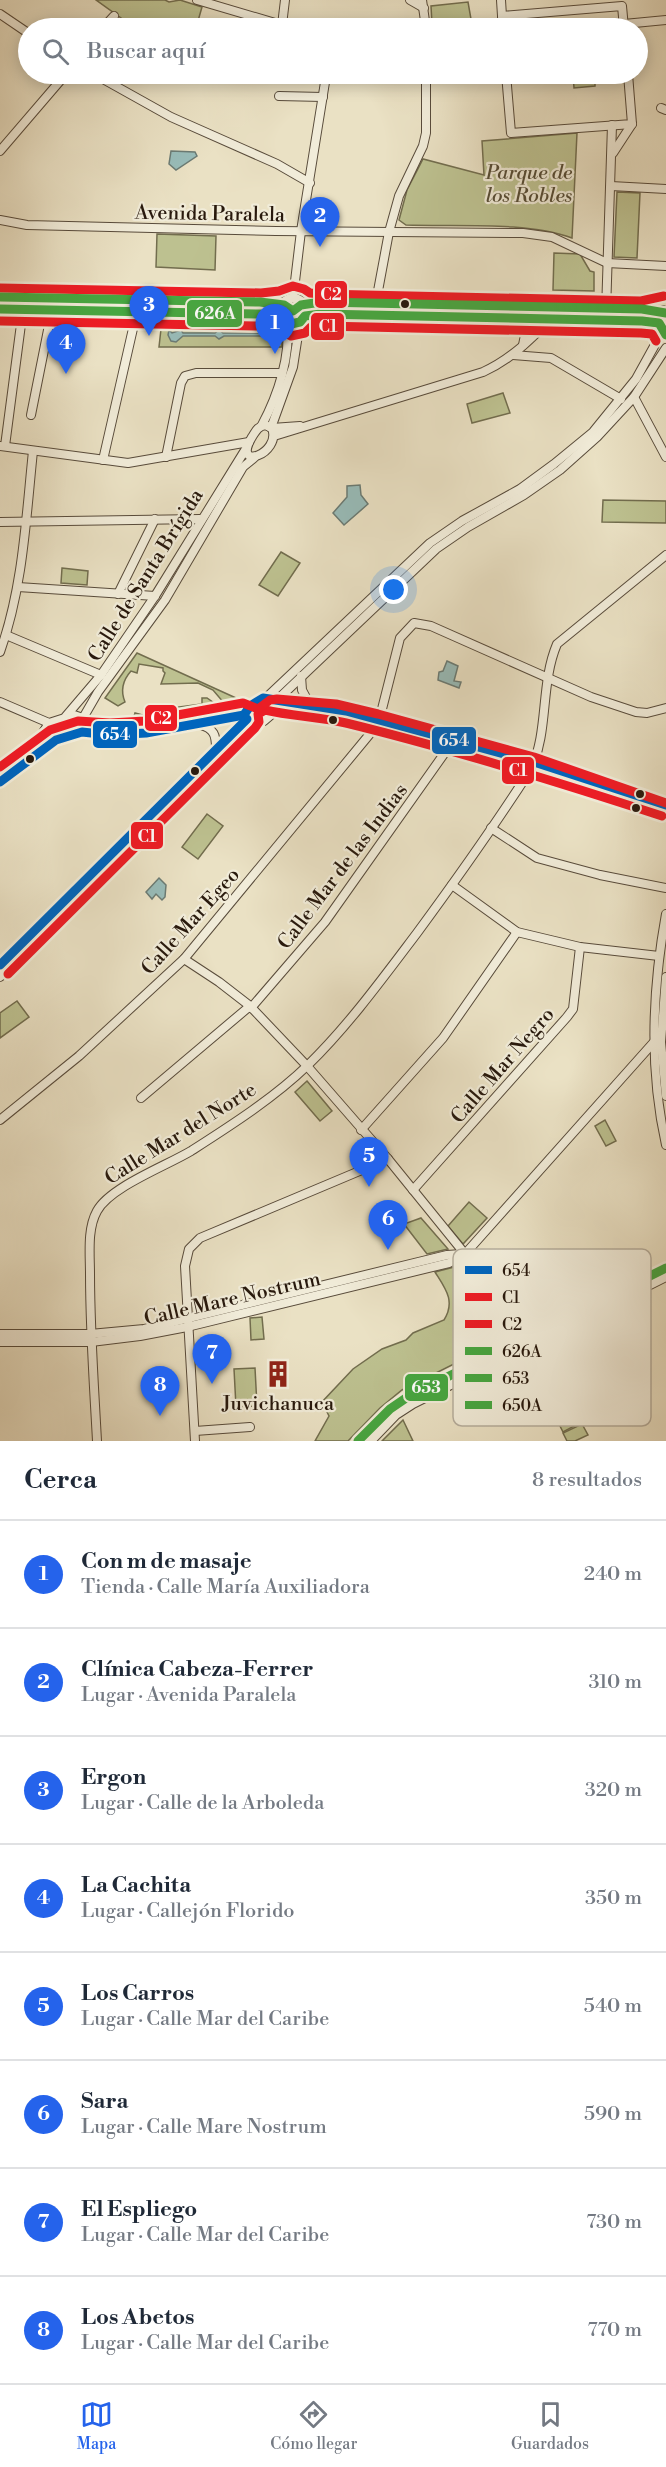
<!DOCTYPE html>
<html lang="es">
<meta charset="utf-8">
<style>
:root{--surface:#fff;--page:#f2f2f3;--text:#1f2937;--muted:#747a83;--line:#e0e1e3;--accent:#2563eb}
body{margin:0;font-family:"Libre Bodoni",serif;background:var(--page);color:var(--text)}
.you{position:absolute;left:394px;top:590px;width:21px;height:21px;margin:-15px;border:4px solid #fff;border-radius:50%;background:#1a73e8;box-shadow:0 0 0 9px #1a73e833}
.badge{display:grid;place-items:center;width:39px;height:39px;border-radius:50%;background:var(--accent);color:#fff;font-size:20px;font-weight:700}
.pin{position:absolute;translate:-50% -50px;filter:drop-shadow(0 2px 3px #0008)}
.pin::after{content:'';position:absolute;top:32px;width:21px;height:18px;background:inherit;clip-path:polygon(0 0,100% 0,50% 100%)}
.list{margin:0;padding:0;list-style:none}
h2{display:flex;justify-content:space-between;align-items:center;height:78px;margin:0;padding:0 24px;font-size:26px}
h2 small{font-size:20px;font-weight:400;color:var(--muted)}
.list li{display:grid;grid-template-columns:39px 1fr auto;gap:18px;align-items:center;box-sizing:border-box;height:108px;padding:0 24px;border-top:2px solid var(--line)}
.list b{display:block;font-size:22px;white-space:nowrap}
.list p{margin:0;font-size:20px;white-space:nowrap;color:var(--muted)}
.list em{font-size:20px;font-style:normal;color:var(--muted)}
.icon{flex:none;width:33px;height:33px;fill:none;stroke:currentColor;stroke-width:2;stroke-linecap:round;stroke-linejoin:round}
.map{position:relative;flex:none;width:666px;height:1441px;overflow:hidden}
.search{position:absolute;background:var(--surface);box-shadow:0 3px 15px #0003;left:18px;right:18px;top:18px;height:66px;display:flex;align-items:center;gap:15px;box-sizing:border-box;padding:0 21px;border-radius:33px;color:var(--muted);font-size:22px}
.sheet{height:942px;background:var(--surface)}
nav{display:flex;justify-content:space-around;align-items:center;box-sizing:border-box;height:84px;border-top:2px solid var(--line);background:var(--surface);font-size:16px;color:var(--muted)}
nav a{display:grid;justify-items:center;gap:3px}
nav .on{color:var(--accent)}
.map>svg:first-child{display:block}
</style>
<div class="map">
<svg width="666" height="1441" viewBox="0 0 666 1441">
<rect width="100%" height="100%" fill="#eae1c4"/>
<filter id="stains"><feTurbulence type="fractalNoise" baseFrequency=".00333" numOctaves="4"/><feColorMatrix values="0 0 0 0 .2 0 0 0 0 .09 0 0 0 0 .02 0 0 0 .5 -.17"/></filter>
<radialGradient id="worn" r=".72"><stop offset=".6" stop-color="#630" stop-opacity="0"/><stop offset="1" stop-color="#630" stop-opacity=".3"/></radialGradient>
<!-- green -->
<g fill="#bdc190" stroke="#726d4e" stroke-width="1.5">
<polygon points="96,0 165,0 169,2 180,0 202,7 196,28 135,28"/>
<polygon points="468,2 471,19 432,24 431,6"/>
<polygon points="573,74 595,74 595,86 574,88"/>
<path d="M577,133L572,238C526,221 456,227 406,225L399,220L407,190L423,159L484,175L482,141Z"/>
<polygon points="617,192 640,193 637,258 614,257"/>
<polygon points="157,234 216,236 215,270 156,267"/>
<polygon points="554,253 580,254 590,271 594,272 594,291 553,290"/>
<path d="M162,320L269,322C282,326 282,334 282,347H159Z"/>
<polygon points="503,393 510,413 472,423 467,404"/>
<polygon points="603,500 666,501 666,523 602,522"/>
<polygon points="281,552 300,563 278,596 259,585"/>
<polygon points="62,568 88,571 87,585 61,583"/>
<path d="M137,653L236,698L235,702L224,703L213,690L198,683L161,684L165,673L163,671V668L139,664L137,673L131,671C123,680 120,690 125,702L118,706L105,698Z"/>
<polygon points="202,698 207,698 217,705 174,714 133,719 135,713 146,716 157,714 157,710 202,704"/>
<polygon points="71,719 77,720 79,725 77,730 55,735 51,734 50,730 53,726"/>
<polygon points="207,814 223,826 198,859 182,847"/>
<polygon points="17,1001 29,1017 0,1038 0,1013"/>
<polygon points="307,1081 332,1111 320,1121 295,1092"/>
<polygon points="605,1120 616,1141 606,1146 595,1126"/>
<polygon points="469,1202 487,1218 463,1244 448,1226"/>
<polygon points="421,1218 448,1249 427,1254 404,1224"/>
<path d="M462,1265L500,1341L402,1390L380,1408L348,1441H315L329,1416L322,1402L353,1369L382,1349L406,1340L413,1333L444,1320C456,1301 445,1288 435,1272Z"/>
<polygon points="262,1317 264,1339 251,1340 250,1318"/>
<polygon points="255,1368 257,1406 236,1407 234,1369"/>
<polygon points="577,1412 582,1422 563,1432 558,1422"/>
<polygon points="403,1420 413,1441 382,1441"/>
<polygon points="582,1424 588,1435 575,1441 567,1441 563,1433"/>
</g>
<!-- water -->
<g fill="#98bcb9" stroke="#6b7b74" stroke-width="1.5">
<polygon points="171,151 195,152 197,156 176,170 169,164"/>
<polygon points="266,329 272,333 268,339 261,336 224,336 219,339 215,336 183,336 176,342 171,341 168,335 169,330 172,333 181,330 183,333 215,333 219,330 223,333 261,333"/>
<polygon points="360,485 361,495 368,504 344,525 333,513 347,497 347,486"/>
<polygon points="447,661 458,666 454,681 461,682 459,688 438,680 439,672 443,671"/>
<polygon points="159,878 166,885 165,897 162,900 156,894 152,899 146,892"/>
</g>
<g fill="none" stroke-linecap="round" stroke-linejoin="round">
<defs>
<g id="minor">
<polyline points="197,0 282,25 285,0"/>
<polyline points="410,0 424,8"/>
<polyline points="422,0 426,28"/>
<polyline points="501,0 502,16"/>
<polyline points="0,14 28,33"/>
<polyline points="624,24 666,20"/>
<polyline points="103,28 114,16"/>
<polyline points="503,28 502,16 622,6 624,28"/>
<polyline points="94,74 171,117 277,164 310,183"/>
<polyline points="506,74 511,133 632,124 628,74"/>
<polyline points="279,96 323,97"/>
<polyline points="661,108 666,110"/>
<polyline points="0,151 66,74"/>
<polyline points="613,153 632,124"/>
<polyline points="611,186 666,189"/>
<polyline points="0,220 27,225 276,231 523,233 552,237 607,263 666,266"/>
<polyline points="293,298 301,231 326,76"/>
<circle cx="293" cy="311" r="13"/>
<polyline points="0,300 282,303"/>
<polyline points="304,305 606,312 642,313 663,310"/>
<polyline points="375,307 389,232 399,196 423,146 426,133 426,74"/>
<polyline points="0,309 260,314 281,317"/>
<polyline points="606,312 612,125"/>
<polyline points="305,316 321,314 659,323"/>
<polyline points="517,318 526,330 523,345"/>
<polyline points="513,355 551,358 621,399"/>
<polyline points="634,397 666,457"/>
<polyline points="31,415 52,310"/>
<path d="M262,425C278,395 291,356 287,322"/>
<path d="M265,425L272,428C282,454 231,472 252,437C256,431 257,427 265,425Z"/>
<polyline points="271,428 293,367 300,322"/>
<polyline points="272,428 300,426"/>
<path d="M274,436L483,372C510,360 530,340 551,319"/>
<polyline points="0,446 128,463 249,442"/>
<polyline points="5,446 23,309"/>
<polyline points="166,457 181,383 185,376 196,373 282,373"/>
<polyline points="103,460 137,311"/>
<polyline points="0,522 200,519"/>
<polyline points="18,587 155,596"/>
<polyline points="118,594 155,519"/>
<polyline points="6,635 101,675"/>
<path d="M0,652C23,588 26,518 33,451"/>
<polyline points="301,676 302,690 310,705"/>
<polyline points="266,698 430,543 462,521 520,489 554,464 593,432 636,379 662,332"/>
<polyline points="277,700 436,549 468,527 524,495 560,470 597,437 634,397 666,348"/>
<polyline points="0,702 49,723 74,715 83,718"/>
<polyline points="276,711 334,716 375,726 531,769 666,816"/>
<path d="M244,715C249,701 266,692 278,702L346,711L534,762L666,805"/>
<polyline points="66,716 101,675 155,596 247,447"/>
<polyline points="83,718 98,692 165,600 243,467 254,458"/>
<polyline points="249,721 264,721 278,709"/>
<path d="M85,722C143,732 191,718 248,706"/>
<path d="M49,723L44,731L49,740C60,741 77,737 84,728"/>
<path d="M201,725C214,729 216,735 216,748"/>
<path d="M82,732C138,738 189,724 244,715"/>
<polyline points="0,774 30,751 44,731"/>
<polyline points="0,782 56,740"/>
<polyline points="491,828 537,858 600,875 666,888"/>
<polyline points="452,885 517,932 580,947 659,956"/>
<path d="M666,914C652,991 649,1069 666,1145"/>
<polyline points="184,959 219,982 250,1006 307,1066 388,1159 465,1254 510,1346"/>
<polyline points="0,965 247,719"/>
<polyline points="0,977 254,722"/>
<polyline points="666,977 661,1042 666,1096"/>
<polyline points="251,1008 325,922 451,744"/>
<polyline points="141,1098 250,1006"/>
<polyline points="0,1120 79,1056 184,959 369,735 382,709 400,638 414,623 431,626 591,697 636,712 647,713 666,708"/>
<polyline points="361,1130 443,1038 517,932"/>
<polyline points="413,1190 567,1017 573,1009 580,947"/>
<polyline points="0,1334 90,1334 144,1329 447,1255 461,1254"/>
<polyline points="0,1342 91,1342 140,1336 187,1327 449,1263 465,1254 654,1042"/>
<polyline points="195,1431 250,1427"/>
<path d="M97,1441C94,1385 90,1330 90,1274C90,1254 87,1229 97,1211C110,1187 166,1166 191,1151C230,1126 274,1098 308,1065C348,1026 383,978 417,933C456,880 495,825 531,769C549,731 540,684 557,644L666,555"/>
<polyline points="195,1441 185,1266 189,1249 200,1238 388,1159"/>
<polyline points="358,1441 390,1409 409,1396 666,1268"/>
<polyline points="371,1441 396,1415 413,1404 666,1277"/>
</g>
</defs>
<!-- minor casing -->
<use href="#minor" stroke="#584b3b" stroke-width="10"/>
<!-- minor -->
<use href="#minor" stroke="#f1ecd9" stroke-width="8"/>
<defs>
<g id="bus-1">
<polyline points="244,715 250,706 263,698 346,711 534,762 666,805"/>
<polyline points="0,782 56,740 82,732 110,735 146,733 244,715"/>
<polyline points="0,965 247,719"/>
</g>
<g id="bus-2">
<polyline points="0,321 259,326 276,328 291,336 305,333 311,327 322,326 641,333 652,334 656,341"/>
<path d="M8,974L255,728L259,722L258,714L265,710C291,716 320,717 346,723C453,749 558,782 662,816"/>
</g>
<g id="bus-3">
<polyline points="0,288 261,293 279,291 293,286 304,289 310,293 321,294 641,301 664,296"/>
<polyline points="0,767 50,730 78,721 110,723 145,721 243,703 258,709 270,700 277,699 336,704 378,714 534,757 666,803"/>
</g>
<polyline id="bus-4" points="0,309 260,314 281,317 291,324 300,322 305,316 321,314 642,321 659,323 666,335"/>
<polyline id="bus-5" points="358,1441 390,1409 409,1396 666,1268"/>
<polyline id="bus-6" points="0,297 260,302 284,305 293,311 301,305 321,302 642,309 666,313"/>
</defs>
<!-- bus-1 casing -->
<use href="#bus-1" stroke="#f1ecd9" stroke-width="14"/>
<!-- bus-2 casing -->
<use href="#bus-2" stroke="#f1ecd9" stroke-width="14"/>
<!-- bus-3 casing -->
<use href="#bus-3" stroke="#f1ecd9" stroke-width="14"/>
<!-- bus-4 casing -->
<use href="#bus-4" stroke="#f1ecd9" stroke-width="14"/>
<!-- bus-5 casing -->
<use href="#bus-5" stroke="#f1ecd9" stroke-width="14"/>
<!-- bus-6 casing -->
<use href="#bus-6" stroke="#f1ecd9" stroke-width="14"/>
<!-- bus-1 -->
<use href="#bus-1" stroke="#0065bd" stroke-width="9"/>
<!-- bus-2 -->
<use href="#bus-2" stroke="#ee1c25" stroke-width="9"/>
<!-- bus-3 -->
<use href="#bus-3" stroke="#ee1c25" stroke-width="9"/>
<!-- bus-4 -->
<use href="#bus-4" stroke="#47a741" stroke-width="9"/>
<!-- bus-5 -->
<use href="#bus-5" stroke="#47a741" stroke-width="9"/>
<!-- bus-6 -->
<use href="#bus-6" stroke="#47a741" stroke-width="9"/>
</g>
<!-- icons -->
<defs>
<symbol id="building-bare" viewBox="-9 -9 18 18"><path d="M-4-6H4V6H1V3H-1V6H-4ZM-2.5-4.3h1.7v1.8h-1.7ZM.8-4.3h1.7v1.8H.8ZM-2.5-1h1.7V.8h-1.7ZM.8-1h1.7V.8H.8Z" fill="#8f2418" stroke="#f1ecd9" stroke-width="2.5" paint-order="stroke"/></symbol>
</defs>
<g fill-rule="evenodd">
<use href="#building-bare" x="259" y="1355" width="38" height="38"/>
</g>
<!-- markers -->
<g fill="#28190d" stroke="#f1ecd9" stroke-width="2">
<circle cx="405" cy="304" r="5"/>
<circle cx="333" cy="720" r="5"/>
<circle cx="30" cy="759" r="5"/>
<circle cx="195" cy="771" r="5"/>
<circle cx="640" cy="794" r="5"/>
<circle cx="636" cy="808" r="5"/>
</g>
<g text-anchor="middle" stroke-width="4.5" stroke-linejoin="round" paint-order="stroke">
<!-- park labels -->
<g font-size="20" font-style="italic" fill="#554b34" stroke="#f1ecd9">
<text x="529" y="179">Parque de<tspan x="529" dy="23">los Robles</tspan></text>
</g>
<!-- street labels -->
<g font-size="20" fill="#28190d" stroke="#f1ecd9">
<text transform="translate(210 213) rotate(1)" y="7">Avenida Paralela</text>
<text transform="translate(145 575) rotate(-58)" y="7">Calle de Santa Brígida</text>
<text transform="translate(342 866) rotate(-53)" y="7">Calle Mar de las Indias</text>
<text transform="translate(190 921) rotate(-48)" y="7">Calle Mar Egeo</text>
<text transform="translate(502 1065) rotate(-49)" y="7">Calle Mar Negro</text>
<text transform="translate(180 1133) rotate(-32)" y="7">Calle Mar del Norte</text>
<text transform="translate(232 1298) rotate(-13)" y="7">Calle Mare Nostrum</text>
</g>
<!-- poi labels -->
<g font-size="20" fill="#28190d" stroke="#f1ecd9">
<text x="278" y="1410">Juvichanuca</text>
</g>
</g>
<!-- legend -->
<rect x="453" y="1249" width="198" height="177" rx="9" fill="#f1ecd9" stroke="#b5ad9c" stroke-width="1.5"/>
<rect x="465" y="1266" width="27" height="8" fill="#0065bd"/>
<rect x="465" y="1293" width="27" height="8" fill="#ee1c25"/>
<rect x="465" y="1320" width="27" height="8" fill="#ee1c25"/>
<rect x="465" y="1347" width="27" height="8" fill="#47a741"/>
<rect x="465" y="1374" width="27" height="8" fill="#47a741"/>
<rect x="465" y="1401" width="27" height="8" fill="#47a741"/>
<g font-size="16" fill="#28190d">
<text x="502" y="1276">654</text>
<text x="502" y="1303">C1</text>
<text x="502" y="1330">C2</text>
<text x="502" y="1357">626A</text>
<text x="502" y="1384">653</text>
<text x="502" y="1411">650A</text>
</g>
<g stroke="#f1ecd9" stroke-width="2">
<rect x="314" y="280" width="34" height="29" rx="6" fill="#ee1c25"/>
<rect x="186" y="299" width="57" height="29" rx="6" fill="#47a741"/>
<rect x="310" y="312" width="35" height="29" rx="6" fill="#ee1c25"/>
<rect x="144" y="704" width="34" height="28" rx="6" fill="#ee1c25"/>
<rect x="92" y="720" width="46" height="29" rx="6" fill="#0065bd"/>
<rect x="431" y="726" width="46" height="29" rx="6" fill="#0065bd"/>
<rect x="501" y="756" width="34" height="29" rx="6" fill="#ee1c25"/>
<rect x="130" y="821" width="34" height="29" rx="6" fill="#ee1c25"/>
<rect x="404" y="1373" width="45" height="29" rx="6" fill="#47a741"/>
</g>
<g font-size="16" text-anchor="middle" font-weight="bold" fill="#fff">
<text x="331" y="300">C2</text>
<text x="215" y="319">626A</text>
<text x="328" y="332">C1</text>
<text x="161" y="724">C2</text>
<text x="115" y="740">654</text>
<text x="454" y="746">654</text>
<text x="518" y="776">C1</text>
<text x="147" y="842">C1</text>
<text x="426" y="1393">653</text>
</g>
<rect width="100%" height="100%" filter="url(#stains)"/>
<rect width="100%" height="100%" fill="url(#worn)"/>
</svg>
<div class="you"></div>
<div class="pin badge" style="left:275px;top:354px">1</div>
<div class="pin badge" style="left:320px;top:247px">2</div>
<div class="pin badge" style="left:149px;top:336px">3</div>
<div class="pin badge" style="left:66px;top:374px">4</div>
<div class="pin badge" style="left:369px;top:1187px">5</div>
<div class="pin badge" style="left:388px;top:1250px">6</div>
<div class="pin badge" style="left:212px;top:1384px">7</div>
<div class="pin badge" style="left:160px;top:1416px">8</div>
<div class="search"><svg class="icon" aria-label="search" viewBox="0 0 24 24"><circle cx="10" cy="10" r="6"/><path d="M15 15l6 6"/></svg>Buscar aquí</div>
</div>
<section class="sheet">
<h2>Cerca<small>8 resultados</small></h2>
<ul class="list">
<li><span class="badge">1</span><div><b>Con m de masaje</b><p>Tienda · Calle María Auxiliadora</p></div><em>240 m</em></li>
<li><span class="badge">2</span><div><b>Clínica Cabeza-Ferrer</b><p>Lugar · Avenida Paralela</p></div><em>310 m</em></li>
<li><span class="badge">3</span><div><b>Ergon</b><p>Lugar · Calle de la Arboleda</p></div><em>320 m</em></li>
<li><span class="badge">4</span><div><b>La Cachita</b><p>Lugar · Callejón Florido</p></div><em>350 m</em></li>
<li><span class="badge">5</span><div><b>Los Carros</b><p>Lugar · Calle Mar del Caribe</p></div><em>540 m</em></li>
<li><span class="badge">6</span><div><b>Sara</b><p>Lugar · Calle Mare Nostrum</p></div><em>590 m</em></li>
<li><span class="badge">7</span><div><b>El Espliego</b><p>Lugar · Calle Mar del Caribe</p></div><em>730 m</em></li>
<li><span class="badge">8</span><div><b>Los Abetos</b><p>Lugar · Calle Mar del Caribe</p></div><em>770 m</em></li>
</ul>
</section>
<nav>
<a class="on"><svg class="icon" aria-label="map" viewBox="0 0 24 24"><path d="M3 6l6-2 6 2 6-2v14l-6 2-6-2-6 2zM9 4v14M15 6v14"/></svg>Mapa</a>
<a><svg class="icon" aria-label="directions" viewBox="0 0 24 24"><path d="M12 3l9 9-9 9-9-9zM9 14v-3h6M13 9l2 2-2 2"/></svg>Cómo llegar</a>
<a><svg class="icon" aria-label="saved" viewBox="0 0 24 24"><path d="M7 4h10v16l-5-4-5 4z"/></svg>Guardados</a>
</nav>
